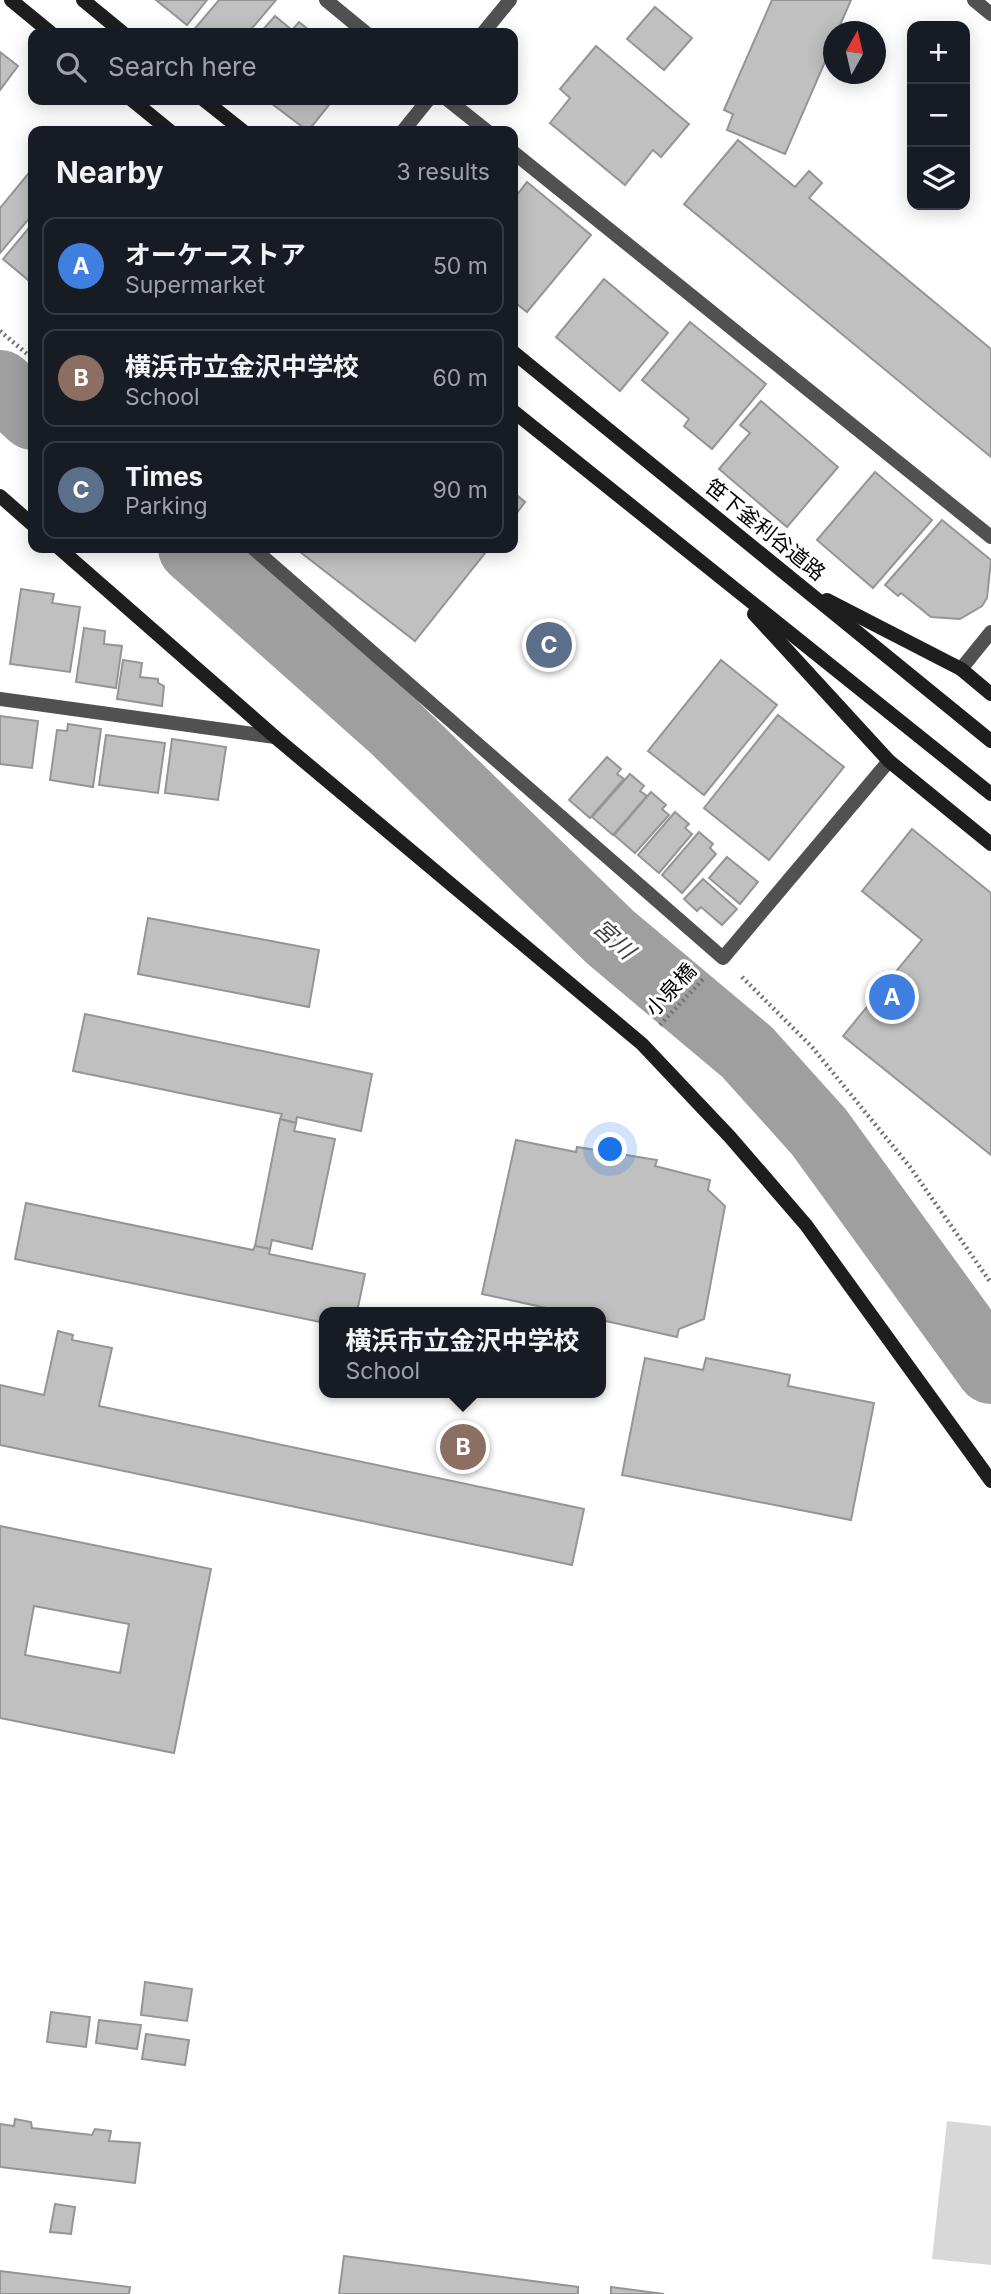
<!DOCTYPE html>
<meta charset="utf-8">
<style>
:root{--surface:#171b24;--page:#20242c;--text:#f1f3f6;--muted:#9ea1a6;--line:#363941;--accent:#db2777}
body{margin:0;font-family:Inter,"Noto Sans JP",sans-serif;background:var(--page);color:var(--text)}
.controls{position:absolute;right:21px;top:21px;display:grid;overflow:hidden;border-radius:14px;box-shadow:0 4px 18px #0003}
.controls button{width:63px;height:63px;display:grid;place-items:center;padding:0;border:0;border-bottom:2px solid var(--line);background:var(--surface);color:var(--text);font:35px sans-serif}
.compass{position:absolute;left:823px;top:21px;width:63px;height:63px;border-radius:50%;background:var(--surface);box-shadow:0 4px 18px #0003;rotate:8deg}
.you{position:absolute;left:611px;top:1150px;width:24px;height:24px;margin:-18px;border:5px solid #fff;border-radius:50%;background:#1a73e8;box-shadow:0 0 0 10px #1a73e833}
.badge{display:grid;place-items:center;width:46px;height:46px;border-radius:50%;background:var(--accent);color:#fff;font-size:23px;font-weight:700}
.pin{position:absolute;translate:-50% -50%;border:4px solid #fff;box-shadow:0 2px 7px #0006}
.popup{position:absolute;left:319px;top:1307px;width:287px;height:91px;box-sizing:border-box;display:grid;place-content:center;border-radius:14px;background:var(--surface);filter:drop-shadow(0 2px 5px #0005);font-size:23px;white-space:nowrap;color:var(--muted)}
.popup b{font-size:26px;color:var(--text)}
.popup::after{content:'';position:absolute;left:50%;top:100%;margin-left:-14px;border:14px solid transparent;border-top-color:var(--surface)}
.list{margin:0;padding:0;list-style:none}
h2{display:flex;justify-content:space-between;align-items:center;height:91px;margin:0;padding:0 28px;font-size:30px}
h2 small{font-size:23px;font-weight:400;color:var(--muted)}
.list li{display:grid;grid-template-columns:46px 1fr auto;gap:21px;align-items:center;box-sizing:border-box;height:98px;margin:0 14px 14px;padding:0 14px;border:2px solid var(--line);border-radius:14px}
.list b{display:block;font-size:26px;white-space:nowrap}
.list p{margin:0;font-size:23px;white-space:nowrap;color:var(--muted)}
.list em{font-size:23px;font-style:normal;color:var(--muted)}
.icon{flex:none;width:38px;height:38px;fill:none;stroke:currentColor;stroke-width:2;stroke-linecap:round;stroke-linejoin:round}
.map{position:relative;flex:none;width:991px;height:2294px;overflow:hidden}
.search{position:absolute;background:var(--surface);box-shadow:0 4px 18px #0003;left:28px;top:28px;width:490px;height:77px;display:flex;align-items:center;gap:18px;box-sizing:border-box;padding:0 24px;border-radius:14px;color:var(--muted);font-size:26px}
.panel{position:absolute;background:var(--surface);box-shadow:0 4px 18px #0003;left:28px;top:126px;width:490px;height:427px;border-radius:14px}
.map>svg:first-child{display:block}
</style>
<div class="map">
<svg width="991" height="2294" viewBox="0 0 991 2294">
<rect width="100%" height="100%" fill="#fff"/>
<!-- green -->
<polygon fill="#d8d8d8" points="947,2121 991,2126 991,2265 932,2259"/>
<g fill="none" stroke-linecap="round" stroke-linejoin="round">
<!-- river -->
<g stroke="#9f9f9f" stroke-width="70">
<polyline points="0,385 33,415"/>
<polyline points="193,548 393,726 610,937 747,1052 819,1132 991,1369"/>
</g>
</g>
<!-- building -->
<g fill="#c0c0c0" stroke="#959595" stroke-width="2" fill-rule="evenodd">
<polygon points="156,0 207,0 187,25"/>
<polygon points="219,0 276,0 248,33 191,33"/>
<polygon points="772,0 851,0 837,32 834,32 834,41 785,154 727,130 733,114 724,110"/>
<polygon points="655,7 692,38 664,70 627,39"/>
<polygon points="275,16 292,30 299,22 313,33 260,33"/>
<polygon points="596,46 689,124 661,157 653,150 625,185 550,123 570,98 560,89"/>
<polygon points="0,52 18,66 0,90"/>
<polygon points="276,100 333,100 308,131 272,104"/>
<polygon points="738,140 795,187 809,171 822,183 809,198 991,349 991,457 684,204"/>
<polygon points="33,168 33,214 0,253 0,208"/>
<polygon points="527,182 591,235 527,312 513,301 513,200"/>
<polygon points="33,223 33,284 3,259"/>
<polygon points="604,279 668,333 620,391 556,337"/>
<polygon points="690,322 766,384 712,449 684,426 689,419 642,380"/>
<polygon points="761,401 838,467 787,527 719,469 750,433 740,425"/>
<polygon points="875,472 932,520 873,588 817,540"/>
<polygon points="513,492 525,502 513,518"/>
<polygon points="942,520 991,560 987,598 982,606 960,619 931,617 901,593 898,596 885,585"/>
<polygon points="295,548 489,548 415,641"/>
<polygon points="21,589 54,594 52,603 80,607 70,672 10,664"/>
<polygon points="84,628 105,631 104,644 122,646 116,688 76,682"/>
<polygon points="123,660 142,663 140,677 158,679 158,683 164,686 162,706 117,699"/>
<polygon points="721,660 777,705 704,795 648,751"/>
<polygon points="778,715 844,767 769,860 704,808"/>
<polygon points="0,716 38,721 32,768 0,764"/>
<polygon points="68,724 101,729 93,787 50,780 57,730 67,731"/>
<polygon points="106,735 165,743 158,793 99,785"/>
<polygon points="172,739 226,747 218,800 165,793"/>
<polygon points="607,757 621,769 617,774 624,779 590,818 569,800"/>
<polygon points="630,774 644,786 640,791 647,796 613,835 592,817"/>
<polygon points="651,792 666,805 662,809 669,815 635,853 614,835"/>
<polygon points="675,812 689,824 685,828 692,834 659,873 638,855"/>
<polygon points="912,829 991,893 991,1155 843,1036 922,940 862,891"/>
<polygon points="699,832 713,844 710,848 716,854 682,893 662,875"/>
<polygon points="727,857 758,882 740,904 709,878"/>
<polygon points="703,879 737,909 722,925 701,907 697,911 684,899"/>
<polygon points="148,918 319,950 309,1007 138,974"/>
<polygon points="85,1014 372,1074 361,1131 297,1117 296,1123 280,1119 282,1114 73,1071"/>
<polygon points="280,1119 296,1123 294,1131 335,1139 312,1249 272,1240 270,1249 255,1246"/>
<polygon points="516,1140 576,1152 577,1147 657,1160 655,1166 710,1180 708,1190 725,1206 704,1319 679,1329 677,1337 601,1320 601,1312 565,1312 482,1294"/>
<polygon points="26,1203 253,1250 255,1246 270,1249 269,1254 365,1274 357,1312 325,1312 325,1323 15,1259"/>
<polygon points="58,1331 73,1335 72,1340 112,1348 99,1406 584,1509 572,1565 0,1445 0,1385 44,1395"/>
<polygon points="645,1358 703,1370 706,1358 790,1375 788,1386 874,1403 851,1520 622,1475"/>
<path d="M0,1526L211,1569L174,1753L0,1718ZM34,1606L129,1624L120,1673L25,1655Z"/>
<polygon points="145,1982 192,1989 187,2021 141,2015"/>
<polygon points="51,2012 90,2017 86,2047 47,2042"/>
<polygon points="99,2020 141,2025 137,2049 96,2043"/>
<polygon points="146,2034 189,2040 185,2065 142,2059"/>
<polygon points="15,2119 31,2122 32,2128 92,2135 95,2129 111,2131 109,2141 140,2143 135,2183 0,2167 0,2124 14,2126"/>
<polygon points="55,2204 75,2207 71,2234 50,2232"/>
<polygon points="344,2256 578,2287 578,2294 339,2294"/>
<polygon points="0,2271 130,2287 129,2294 0,2294"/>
<polygon points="611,2287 664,2294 611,2294"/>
</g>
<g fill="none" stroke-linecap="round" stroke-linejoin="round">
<!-- path -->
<g stroke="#737373" stroke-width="4.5" stroke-dasharray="2 3.5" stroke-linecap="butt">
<polyline points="0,331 33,359"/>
<polyline points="742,977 812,1047 910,1167 991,1283"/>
<polyline points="660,1025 705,977"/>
</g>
<!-- street -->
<g stroke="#515151" stroke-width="14">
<polyline points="326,0 366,33"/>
<polyline points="974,0 991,14"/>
<polyline points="483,33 510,0"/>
<polyline points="448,100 487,131"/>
<polyline points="403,131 428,100"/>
<polyline points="513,152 991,537"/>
<polyline points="253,548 723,958 889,761"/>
<polyline points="961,669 991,632"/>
<polyline points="0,699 275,737"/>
</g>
<!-- secondary -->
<g stroke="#1e1e1e" stroke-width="14">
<polyline points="11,0 51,33"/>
<polyline points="83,0 123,33"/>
<polyline points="132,100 170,131"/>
<polyline points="204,100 243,131"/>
<polyline points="513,352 991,741"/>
<polyline points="513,411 991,794"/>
<polyline points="0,496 33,525"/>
<polyline points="59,548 275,737 642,1044 730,1137 806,1225 991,1481"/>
<polyline points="827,600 961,669 991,694"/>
<polyline points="754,614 889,761 991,844"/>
</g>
</g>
<g text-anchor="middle" stroke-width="6" stroke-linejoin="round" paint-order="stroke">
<!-- street labels -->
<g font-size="21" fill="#000" stroke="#fff">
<text transform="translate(765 530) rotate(39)" y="7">笹下釜利谷道路</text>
<text transform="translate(671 990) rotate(-47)" y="7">小泉橋</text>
</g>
<!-- water labels -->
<g font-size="23" font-style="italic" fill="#404040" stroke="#fff">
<text transform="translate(614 939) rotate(42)" y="8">宮川</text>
</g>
</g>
</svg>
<div class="controls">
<button>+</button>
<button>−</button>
<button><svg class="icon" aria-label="layers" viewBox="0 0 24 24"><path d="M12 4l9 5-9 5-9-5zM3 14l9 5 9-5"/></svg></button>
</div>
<svg class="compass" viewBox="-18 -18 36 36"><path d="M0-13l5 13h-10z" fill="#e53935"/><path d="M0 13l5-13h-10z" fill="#9ea1a6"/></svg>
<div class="you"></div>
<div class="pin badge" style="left:892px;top:997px;background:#3f7fe0">A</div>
<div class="pin badge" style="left:463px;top:1447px;background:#8d6e63">B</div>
<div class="popup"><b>横浜市立金沢中学校</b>School</div>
<div class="pin badge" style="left:549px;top:645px;background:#5c6f8a">C</div>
<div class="search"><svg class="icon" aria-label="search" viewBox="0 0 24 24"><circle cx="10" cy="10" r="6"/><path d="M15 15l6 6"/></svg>Search here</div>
<section class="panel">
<h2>Nearby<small>3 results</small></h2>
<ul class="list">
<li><span class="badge" style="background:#3f7fe0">A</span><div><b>オーケーストア</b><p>Supermarket</p></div><em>50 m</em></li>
<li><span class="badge" style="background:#8d6e63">B</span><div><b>横浜市立金沢中学校</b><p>School</p></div><em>60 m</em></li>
<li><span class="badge" style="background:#5c6f8a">C</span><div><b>Times</b><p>Parking</p></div><em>90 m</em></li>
</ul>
</section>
</div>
